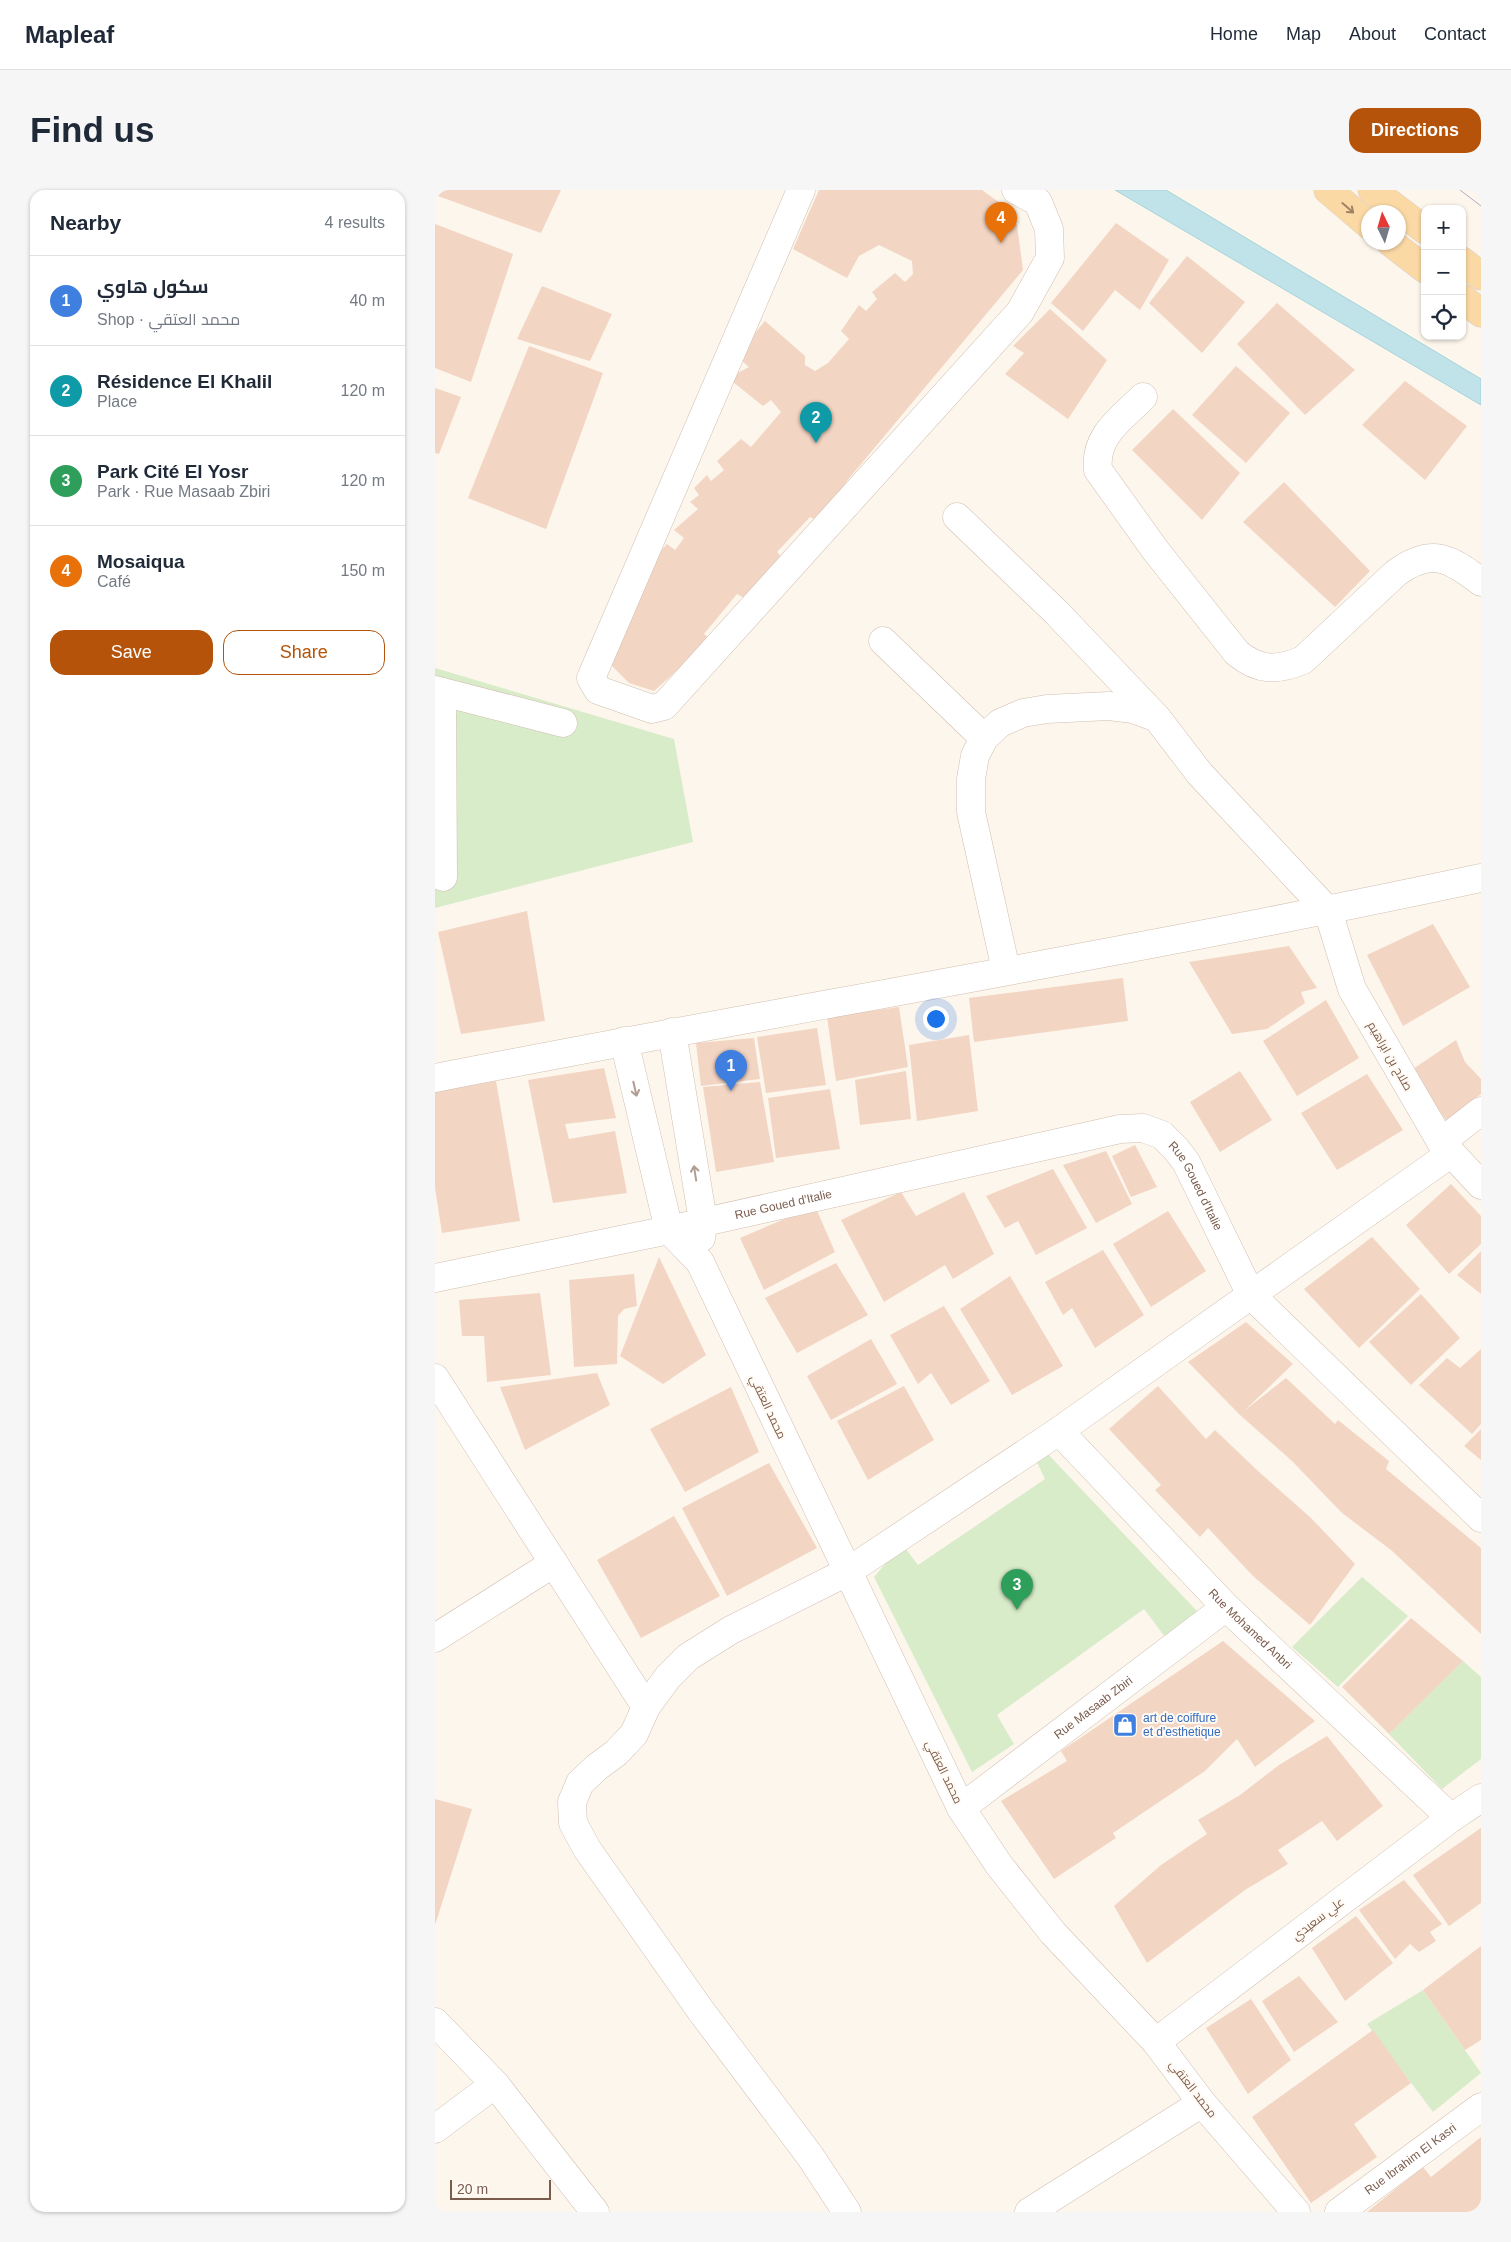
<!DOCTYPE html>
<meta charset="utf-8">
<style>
:root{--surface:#fff;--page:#f6f6f7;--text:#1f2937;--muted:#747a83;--line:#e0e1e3;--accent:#b45309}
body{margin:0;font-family:Helvetica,Cairo,sans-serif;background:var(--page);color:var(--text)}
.controls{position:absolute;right:15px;top:15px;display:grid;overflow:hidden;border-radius:10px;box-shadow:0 1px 4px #0004}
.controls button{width:45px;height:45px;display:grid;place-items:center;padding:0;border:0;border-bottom:1px solid var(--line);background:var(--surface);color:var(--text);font:25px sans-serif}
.compass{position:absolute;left:926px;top:15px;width:45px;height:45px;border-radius:50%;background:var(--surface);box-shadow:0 1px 4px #0004;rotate:355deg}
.scale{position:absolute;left:15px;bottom:12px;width:101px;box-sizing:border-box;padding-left:5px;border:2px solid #7a5c4d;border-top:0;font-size:14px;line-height:18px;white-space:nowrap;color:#7a5c4d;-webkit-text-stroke:4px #fffaf3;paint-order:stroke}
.you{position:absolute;left:500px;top:828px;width:18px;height:18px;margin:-12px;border:4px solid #fff;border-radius:50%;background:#1a73e8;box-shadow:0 0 0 8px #1a73e833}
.badge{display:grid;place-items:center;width:32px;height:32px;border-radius:50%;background:var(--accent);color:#fff;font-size:16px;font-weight:700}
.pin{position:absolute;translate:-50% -41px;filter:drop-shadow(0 1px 2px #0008)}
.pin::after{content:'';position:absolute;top:26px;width:18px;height:15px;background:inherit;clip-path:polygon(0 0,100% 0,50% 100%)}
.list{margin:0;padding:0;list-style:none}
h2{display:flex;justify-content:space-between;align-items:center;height:65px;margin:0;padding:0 20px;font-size:21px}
h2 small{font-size:16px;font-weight:400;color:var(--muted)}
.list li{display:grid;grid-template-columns:32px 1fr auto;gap:15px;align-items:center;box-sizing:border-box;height:90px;padding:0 20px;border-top:1px solid var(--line)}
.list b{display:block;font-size:19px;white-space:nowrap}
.list p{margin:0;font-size:16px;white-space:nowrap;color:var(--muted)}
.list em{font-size:16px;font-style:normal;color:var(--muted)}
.actions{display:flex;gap:10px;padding:15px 20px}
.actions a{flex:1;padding:11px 0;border:1px solid var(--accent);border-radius:15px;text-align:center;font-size:18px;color:var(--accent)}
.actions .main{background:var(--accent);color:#fff}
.icon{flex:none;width:28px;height:28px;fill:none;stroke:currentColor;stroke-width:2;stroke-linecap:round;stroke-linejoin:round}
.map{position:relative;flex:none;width:1046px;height:2022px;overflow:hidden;border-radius:15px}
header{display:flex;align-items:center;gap:30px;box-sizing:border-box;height:70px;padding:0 25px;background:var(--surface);border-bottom:1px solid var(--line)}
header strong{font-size:24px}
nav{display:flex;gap:28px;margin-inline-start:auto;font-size:18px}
.intro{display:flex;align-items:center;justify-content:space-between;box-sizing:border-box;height:120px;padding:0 30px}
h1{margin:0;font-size:35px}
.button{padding:12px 22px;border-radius:15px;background:var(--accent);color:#fff;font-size:18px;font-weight:700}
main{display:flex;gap:30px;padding:0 30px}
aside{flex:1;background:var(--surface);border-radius:15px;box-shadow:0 1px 4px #0004}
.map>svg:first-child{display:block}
</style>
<header>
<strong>Mapleaf</strong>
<nav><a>Home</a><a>Map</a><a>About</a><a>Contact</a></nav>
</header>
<div class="intro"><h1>Find us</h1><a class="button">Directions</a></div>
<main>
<aside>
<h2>Nearby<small>4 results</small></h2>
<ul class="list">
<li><span class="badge" style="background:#3f7fe0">1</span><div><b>سكول هاوي</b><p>Shop · محمد العتقي</p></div><em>40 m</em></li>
<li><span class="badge" style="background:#0f9aa8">2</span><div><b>Résidence El Khalil</b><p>Place</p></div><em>120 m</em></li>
<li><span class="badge" style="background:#2e9e5b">3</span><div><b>Park Cité El Yosr</b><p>Park · Rue Masaab Zbiri</p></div><em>120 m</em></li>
<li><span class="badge" style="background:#e8710a">4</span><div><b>Mosaiqua</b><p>Café</p></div><em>150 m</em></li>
</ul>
<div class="actions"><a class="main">Save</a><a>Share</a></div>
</aside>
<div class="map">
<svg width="1046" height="2022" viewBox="0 0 1046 2022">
<rect width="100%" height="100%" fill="#fdf6ec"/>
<!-- green -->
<g fill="#d8ecc9">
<polygon points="0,478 239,549 258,652 0,718"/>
<polygon points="610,1261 762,1421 730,1447 709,1419 562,1525 579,1554 537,1582 439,1387 467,1354 483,1375 610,1289 598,1264"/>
<polygon points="927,1387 973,1426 903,1497 857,1457"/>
<polygon points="1028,1471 1046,1487 1046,1569 1007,1599 954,1544"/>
<polygon points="988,1800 1046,1883 998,1922 932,1834"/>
</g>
<!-- water -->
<polygon fill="#bfe3e8" stroke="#a5d3da" points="680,0 731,0 1046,189 1046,215"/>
<!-- building -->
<g fill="#f3d5c3">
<polygon points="1,0 126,0 106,43 0,5"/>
<polygon points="384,0 547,0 569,16 582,35 588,80 411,292 416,295 385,332 375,327 342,362 349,369 311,409 302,404 269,444 276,450 219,501 194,493 175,474 214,374 232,354 240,360 249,348 239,340 263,319 255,312 264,305 259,298 272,285 276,291 289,280 282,271 306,249 316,257 346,222 336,210 328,216 293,188 314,177 307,171 314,150 330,131 370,166 370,175 380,181 393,173 414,149 406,141 424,115 431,121 442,109 437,102 460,83 470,92 478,84 477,71 444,55 424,66 412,88 358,59"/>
<polygon points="681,33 734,70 705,120 680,100 648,141 616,113"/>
<polygon points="0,34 78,64 36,192 0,178"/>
<polygon points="752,66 810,112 767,163 714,113"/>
<polygon points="107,96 177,124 155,171 82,149"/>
<polygon points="842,113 920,180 870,225 802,154"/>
<polygon points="615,119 672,170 633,229 570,184 589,163 578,156"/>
<polygon points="94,156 168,183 111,339 33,308"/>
<polygon points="801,176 855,223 811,273 757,225"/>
<polygon points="970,191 1032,236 990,290 927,235"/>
<polygon points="0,198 26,207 4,264 0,263"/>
<polygon points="738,219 805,283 767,330 697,260"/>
<polygon points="849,292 935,381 900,417 808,332"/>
<polygon points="92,721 110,831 26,844 3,742"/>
<polygon points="998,734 1035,797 968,836 932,765"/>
<polygon points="854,756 882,798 866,802 870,813 832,839 797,844 754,772"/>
<polygon points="688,788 693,831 539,852 534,808"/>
<polygon points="891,810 924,868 862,906 828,851"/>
<polygon points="464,817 473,877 401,891 392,827"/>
<polygon points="382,838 391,895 331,903 322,847"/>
<polygon points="534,845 543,921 482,931 474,855"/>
<polygon points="319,848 325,889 266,896 261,853"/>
<polygon points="1021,850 1030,872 1046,889 1046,904 1011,930 975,881"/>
<polygon points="169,878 181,928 130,934 134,949 180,941 192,1003 118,1013 93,890"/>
<polygon points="471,881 476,929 425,935 420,890"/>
<polygon points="805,881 837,930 785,962 755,912"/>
<polygon points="932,884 968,940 902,980 866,923"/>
<polygon points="61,891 85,1031 7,1043 0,998 0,901"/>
<polygon points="325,892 339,972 281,982 268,897"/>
<polygon points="395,899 405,959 341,968 333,908"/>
<polygon points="700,955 722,997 696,1007 677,966"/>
<polygon points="671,961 697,1014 661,1033 628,975"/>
<polygon points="618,979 652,1038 601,1065 583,1031 570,1038 551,1006"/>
<polygon points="1016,994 1046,1026 1046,1054 1014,1084 971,1035"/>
<polygon points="466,1002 481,1026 529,1002 559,1064 518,1089 510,1075 449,1112 406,1030"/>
<polygon points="380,1016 400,1062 329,1100 305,1048"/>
<polygon points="733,1021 771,1081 716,1117 678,1054"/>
<polygon points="937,1047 985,1099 924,1158 869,1099"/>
<polygon points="668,1060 709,1125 660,1158 637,1118 628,1125 610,1092"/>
<polygon points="1046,1061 1046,1104 1022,1085"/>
<polygon points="224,1067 271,1165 228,1194 185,1166"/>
<polygon points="401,1073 433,1125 362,1163 330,1108"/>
<polygon points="199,1084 202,1116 189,1119 183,1126 182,1174 139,1177 134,1090"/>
<polygon points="575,1086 628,1176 577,1205 525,1119"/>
<polygon points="105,1103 116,1185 52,1192 49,1146 27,1146 24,1110"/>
<polygon points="986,1104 1025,1148 976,1195 934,1152"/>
<polygon points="509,1116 555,1191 516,1215 496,1183 483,1194 455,1145"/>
<polygon points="811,1132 858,1174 809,1221 851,1188 900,1234 903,1230 954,1271 951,1279 1046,1358 1046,1444 956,1360 907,1323 857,1271 805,1225 753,1172"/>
<polygon points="436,1149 462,1194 396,1230 372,1186"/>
<polygon points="1046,1159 1046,1234 1037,1244 984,1195 1012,1168 1025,1178"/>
<polygon points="162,1183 175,1215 90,1260 65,1197"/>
<polygon points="469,1196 499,1250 433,1290 402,1231"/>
<polygon points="723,1196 771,1249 780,1240 823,1281 876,1328 920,1374 875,1435 818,1386 773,1338 765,1347 720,1300 726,1295 674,1239"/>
<polygon points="296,1197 324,1262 250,1302 215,1239"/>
<polygon points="1046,1239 1046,1270 1029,1256"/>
<polygon points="334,1273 382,1358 292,1406 247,1318"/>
<polygon points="239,1326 285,1406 206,1448 162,1370"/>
<polygon points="976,1428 1028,1471 954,1544 907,1497"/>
<polygon points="788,1451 880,1531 820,1577 802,1549 770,1581 678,1643 681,1648 619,1689 566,1611 632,1571 626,1561"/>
<polygon points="892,1546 948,1616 902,1651 887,1631 843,1660 853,1674 810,1700 712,1773 679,1716 726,1675 772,1644 763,1630 805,1605 844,1575"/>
<polygon points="0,1609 37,1619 0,1735"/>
<polygon points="1046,1638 1046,1713 1014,1736 978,1685"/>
<polygon points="969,1690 1007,1734 995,1742 1001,1751 984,1762 975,1754 960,1769 924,1720"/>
<polygon points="921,1726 958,1773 910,1811 877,1758"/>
<polygon points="1046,1756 1046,1850 1030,1860 988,1800"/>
<polygon points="864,1786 903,1832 859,1862 827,1811"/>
<polygon points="816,1809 856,1870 813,1904 771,1838"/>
<polygon points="938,1840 976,1893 919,1934 942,1967 876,2013 817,1927"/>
<polygon points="1046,1947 1046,2022 932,2022 988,1977 996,1987"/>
</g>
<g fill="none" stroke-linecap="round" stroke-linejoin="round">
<defs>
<g id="minor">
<polyline points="366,0 156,488 163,500 217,519 229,516 585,122 615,68 614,39 603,12 581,0"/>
<path d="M708,207C686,229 659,246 663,280L721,361L802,463C824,481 842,481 868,470L961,383C997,357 1015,368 1046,392"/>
<polyline points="522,327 621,422 721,527"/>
<polyline points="448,451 549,548"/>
<polyline points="0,500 128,533"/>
<polyline points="7,502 8,687"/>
<polyline points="571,780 536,622 536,589 540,566 549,548 565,533 588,523 612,519 674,516 698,519 722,528 765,584 893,721 917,799 1006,952 1046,995"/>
<polyline points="237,842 268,1031 266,1048"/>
<polyline points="189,851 234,1040 265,1072 526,1618 564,1675 618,1743 721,1852 767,1913 861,2022"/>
<path d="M0,888C348,820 699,762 1046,688"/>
<polyline points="1006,952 1046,921"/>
<path id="s1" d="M0,1088L234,1040L685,939L708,938L727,945L741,959L751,972L816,1105L1046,1328"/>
<polyline points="0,1188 211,1517"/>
<path id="s2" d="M624,1241L791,1417L1016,1628"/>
<polyline points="0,1448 119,1373"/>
<path id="s3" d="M526,1618L791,1417"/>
<polyline points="0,1832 60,1894 160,2022"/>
<polyline points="721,1852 1016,1628 1046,1608"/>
<polyline points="0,1939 60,1894"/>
<polyline points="412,2022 375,1966 266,1821 152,1659 138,1633 137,1612 145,1593 162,1577 181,1563 199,1544 211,1517 233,1487 253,1467 296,1440 412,1382 624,1241 1015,964"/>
<polyline points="594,2022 767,1913"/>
<path id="s4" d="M904,2022L1046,1917"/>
</g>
<g id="major">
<polyline points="893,0 934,35"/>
<polyline points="937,0 990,40"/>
<polyline points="955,52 990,79"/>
<polyline points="1027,71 1046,86"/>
<polyline points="1027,108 1046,123"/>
</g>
</defs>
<!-- minor casing -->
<use href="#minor" stroke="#d1beb0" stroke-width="29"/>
<!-- major casing -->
<use href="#major" stroke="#dad1cd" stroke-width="29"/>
<!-- minor -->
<use href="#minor" stroke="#fff" stroke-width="28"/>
<!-- major -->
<use href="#major" stroke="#fbd9a5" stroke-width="28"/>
<!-- tram -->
<polyline stroke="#b9a8c9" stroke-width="1" points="1025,0 1046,16"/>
</g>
<!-- one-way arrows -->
<defs><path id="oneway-shaft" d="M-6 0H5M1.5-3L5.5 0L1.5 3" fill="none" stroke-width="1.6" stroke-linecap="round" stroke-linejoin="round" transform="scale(1.25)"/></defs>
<use stroke="#a18267" href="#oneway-shaft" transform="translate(913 18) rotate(41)"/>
<g stroke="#af9d94">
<use href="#oneway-shaft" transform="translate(200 899) rotate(77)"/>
<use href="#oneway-shaft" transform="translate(260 983) rotate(-99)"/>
</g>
<!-- icons -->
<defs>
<symbol id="shop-square" viewBox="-11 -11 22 22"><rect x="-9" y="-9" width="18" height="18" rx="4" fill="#3f7fe0" stroke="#fffaf3"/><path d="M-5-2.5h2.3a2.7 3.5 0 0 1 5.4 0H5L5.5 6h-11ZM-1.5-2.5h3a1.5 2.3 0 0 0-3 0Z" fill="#fff"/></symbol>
</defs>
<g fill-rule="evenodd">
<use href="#shop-square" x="676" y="1521" width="28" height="28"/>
</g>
<g text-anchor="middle" stroke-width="4" stroke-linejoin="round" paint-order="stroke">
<!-- street labels -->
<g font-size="12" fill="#7a5c4d" stroke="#fffaf3">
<text transform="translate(955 866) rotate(60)" y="4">صلاح بن ابراهيم</text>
<text dy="4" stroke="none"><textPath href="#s1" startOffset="806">Rue Goued d'Italie</textPath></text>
<text dy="4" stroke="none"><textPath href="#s1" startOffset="356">Rue Goued d'Italie</textPath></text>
<text transform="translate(333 1217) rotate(65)" y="4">محمد العتقي</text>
<text dy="4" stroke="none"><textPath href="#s2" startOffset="275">Rue Mohamed Anbri</textPath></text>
<text dy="4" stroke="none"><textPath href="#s3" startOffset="166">Rue Masaab Zbiri</textPath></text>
<text transform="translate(509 1582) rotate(64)" y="4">محمد العتقي</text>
<text transform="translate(883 1729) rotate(-37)" y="4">علي سعيدي</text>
<text transform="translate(758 1899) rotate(52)" y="4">محمد العتقي</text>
<text dy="4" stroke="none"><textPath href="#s4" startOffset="89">Rue Ibrahim El Kasri</textPath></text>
</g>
<!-- shop labels -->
<g font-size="12" fill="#366cbe" stroke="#fffaf3" text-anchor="start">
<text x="708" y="1532">art de coiffure<tspan x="708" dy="14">et d'esthetique</tspan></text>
</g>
</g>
</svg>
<div class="controls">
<button>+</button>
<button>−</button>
<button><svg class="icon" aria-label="locate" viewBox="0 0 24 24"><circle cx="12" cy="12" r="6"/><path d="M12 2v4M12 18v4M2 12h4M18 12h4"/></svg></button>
</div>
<svg class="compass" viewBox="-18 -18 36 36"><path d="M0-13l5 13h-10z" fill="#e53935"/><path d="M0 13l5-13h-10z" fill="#747a83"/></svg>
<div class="scale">20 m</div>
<div class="you"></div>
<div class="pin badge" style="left:296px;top:901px;background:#3f7fe0">1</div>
<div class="pin badge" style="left:381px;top:253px;background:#0f9aa8">2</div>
<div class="pin badge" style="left:582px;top:1420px;background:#2e9e5b">3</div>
<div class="pin badge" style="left:566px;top:53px;background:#e8710a">4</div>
</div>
</main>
